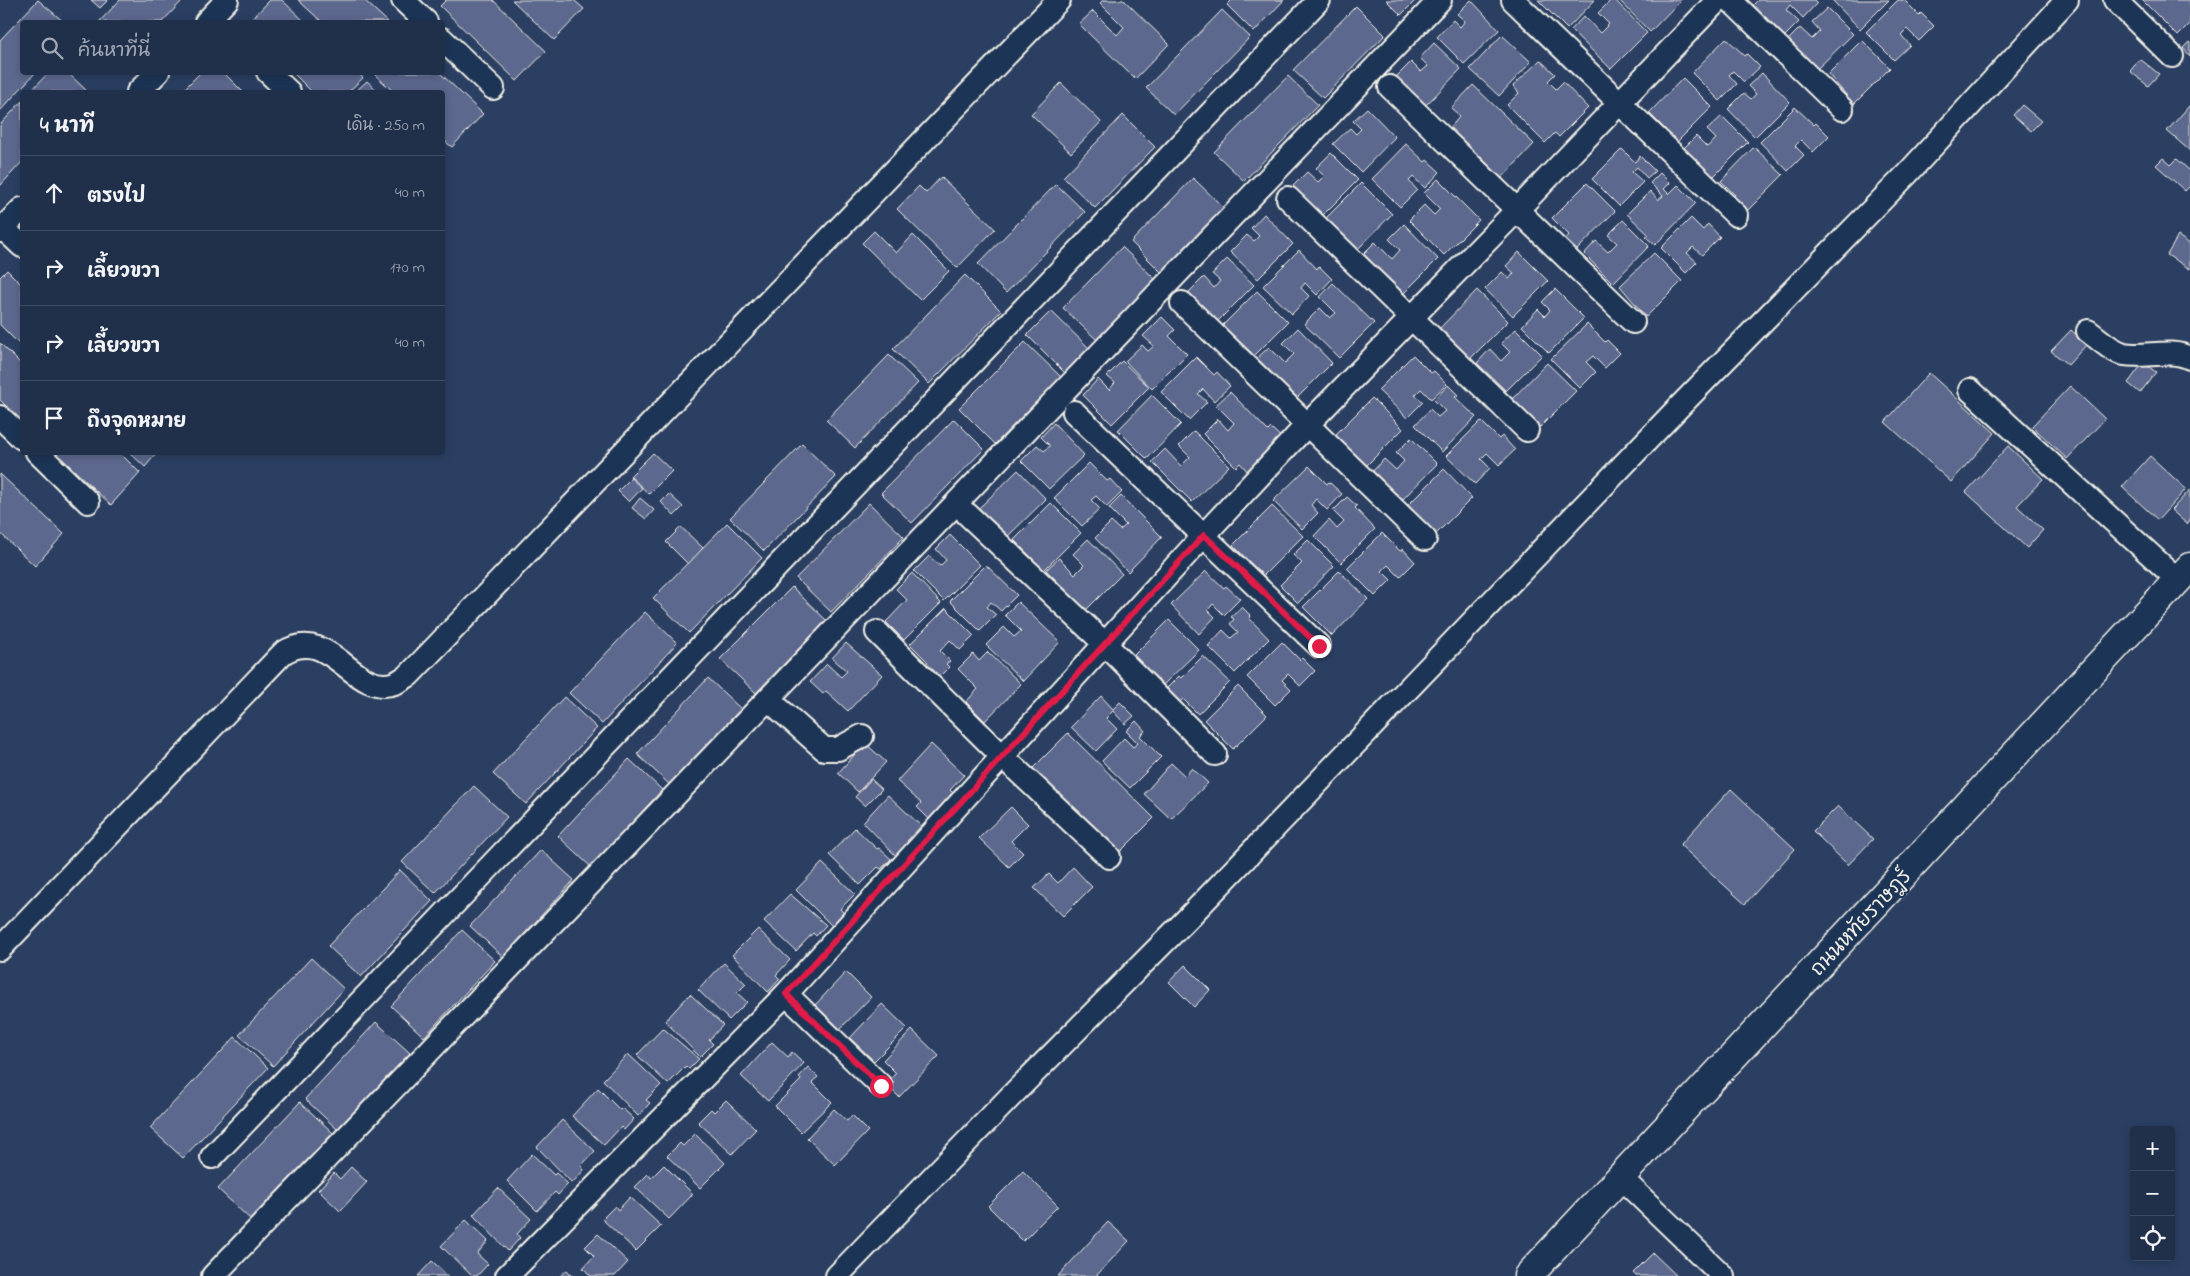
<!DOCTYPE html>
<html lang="th">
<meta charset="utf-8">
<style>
:root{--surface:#202f4a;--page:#283751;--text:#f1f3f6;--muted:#a2a9b5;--line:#3d4a62}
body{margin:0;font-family:"Indie Flower","Playpen Sans Thai",sans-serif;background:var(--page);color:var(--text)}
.controls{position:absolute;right:15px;bottom:15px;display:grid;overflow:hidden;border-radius:5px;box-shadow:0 2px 8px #0003}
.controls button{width:45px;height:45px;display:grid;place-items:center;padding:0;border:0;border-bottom:1px solid var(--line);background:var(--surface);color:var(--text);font:25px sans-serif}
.stop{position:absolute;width:15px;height:15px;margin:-11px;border:4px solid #e11d48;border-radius:50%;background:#fff}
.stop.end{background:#e11d48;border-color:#fff;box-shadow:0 1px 5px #0008}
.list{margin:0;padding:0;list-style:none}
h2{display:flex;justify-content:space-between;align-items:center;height:65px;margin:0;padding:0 20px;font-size:21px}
h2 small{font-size:16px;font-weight:400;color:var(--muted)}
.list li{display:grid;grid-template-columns:32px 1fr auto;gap:15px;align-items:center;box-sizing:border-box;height:75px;padding:0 20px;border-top:1px solid var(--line)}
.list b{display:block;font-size:19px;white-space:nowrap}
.list em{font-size:16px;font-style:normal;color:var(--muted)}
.icon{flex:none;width:28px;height:28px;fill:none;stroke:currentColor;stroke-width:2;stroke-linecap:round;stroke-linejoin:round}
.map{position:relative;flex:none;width:2190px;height:1276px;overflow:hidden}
.search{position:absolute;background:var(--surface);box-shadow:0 2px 8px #0003;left:20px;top:20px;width:425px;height:55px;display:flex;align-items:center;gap:12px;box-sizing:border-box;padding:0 18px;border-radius:5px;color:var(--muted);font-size:19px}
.panel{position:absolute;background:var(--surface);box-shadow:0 2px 8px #0003;left:20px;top:90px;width:425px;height:365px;border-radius:5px}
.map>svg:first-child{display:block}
</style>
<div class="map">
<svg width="2190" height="1276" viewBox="0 0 2190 1276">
<rect width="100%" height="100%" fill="#2a3f62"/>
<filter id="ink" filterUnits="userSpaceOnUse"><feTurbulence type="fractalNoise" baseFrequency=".02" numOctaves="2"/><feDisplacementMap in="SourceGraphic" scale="10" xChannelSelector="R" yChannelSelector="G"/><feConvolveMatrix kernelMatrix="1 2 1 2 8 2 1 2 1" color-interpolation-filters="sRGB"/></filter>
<g filter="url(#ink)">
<!-- building -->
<g fill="#5d678e" stroke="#f4f1e8">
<polygon points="38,0 64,22 22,22 22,72 36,72 0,111 0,40"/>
<polygon points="91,0 108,0 100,8"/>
<polygon points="120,0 183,0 162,22 99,22"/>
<polygon points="270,0 282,0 305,22 249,22"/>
<polygon points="298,0 364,0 388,22 322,22"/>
<polygon points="446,0 493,0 546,51 517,81 440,6"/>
<polygon points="512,0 574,0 584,9 554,40"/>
<polygon points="1103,0 1124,0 1169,44 1135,79 1079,24 1093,11 1117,35 1124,27 1100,3"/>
<polygon points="1232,0 1284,0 1254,32 1227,5"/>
<polygon points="1386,0 1416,0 1401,15"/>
<polygon points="1471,0 1499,30 1464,64 1437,37 1453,20 1460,27 1465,21 1457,14"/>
<polygon points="1538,0 1595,0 1567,29"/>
<polygon points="1611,0 1615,0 1647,33 1611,69 1571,30 1584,16 1600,33 1609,24 1598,13"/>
<polygon points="1619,0 1681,0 1650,32"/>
<polygon points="1758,0 1814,0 1817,3 1803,18 1790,5 1786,10 1799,22 1783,38 1751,7"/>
<polygon points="1834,0 1889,0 1860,29 1833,1"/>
<polygon points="1898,0 1904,0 1919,15 1921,13 1934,26 1919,41 1907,29 1901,35 1910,45 1894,60 1866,32"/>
<polygon points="2142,0 2190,0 2190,24 2178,36"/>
<polygon points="1356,6 1385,35 1323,98 1293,70"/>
<polygon points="1827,8 1853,34 1816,70 1787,41 1800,28 1812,39 1820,31 1812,22"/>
<polygon points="1222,10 1250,37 1174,115 1146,88"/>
<polygon points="1502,35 1531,62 1499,96 1470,69"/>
<polygon points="1726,38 1745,56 1747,54 1760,67 1744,82 1733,71 1729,75 1737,84 1720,101 1692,73"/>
<polygon points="1862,40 1890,68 1854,104 1828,74"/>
<polygon points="2189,42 2190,43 2190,56 2183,48"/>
<polygon points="1434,43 1461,69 1425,106 1392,81 1411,62 1421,72 1428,66 1420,58"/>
<polygon points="2140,59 2159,74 2148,86 2130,71"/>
<polygon points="1540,60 1555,74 1548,81 1556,89 1563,82 1588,108 1559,137 1555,133 1545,143 1507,105 1519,93 1513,86"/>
<polygon points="49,72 67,72 88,92 30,92"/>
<polygon points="201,72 223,72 243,92 181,92"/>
<polygon points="292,72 357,72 363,78 348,92 312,92"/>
<polygon points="378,72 439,72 483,114 452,147 442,139 442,92 394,92 375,75"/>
<polygon points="1762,73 1790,102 1755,137 1728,109 1744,93 1751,99 1756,94 1748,86"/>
<polygon points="1288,76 1318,105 1244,181 1214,152"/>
<polygon points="1683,78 1712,107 1673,146 1661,135 1666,130 1649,113"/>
<polygon points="367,81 379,92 355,92"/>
<polygon points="1061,83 1101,122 1071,153 1031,114"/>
<polygon points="1473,85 1534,144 1502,178 1450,128 1460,116 1451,108"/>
<polygon points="22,101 22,162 0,186 0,125"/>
<polygon points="2022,105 2041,121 2031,131 2013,115"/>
<polygon points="2190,105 2190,151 2167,131"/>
<polygon points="1795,107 1814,125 1816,123 1829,136 1813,152 1801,140 1795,146 1804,155 1788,171 1760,142"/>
<polygon points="1367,108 1395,137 1361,172 1333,144 1350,128 1356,134 1361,129 1353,121"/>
<polygon points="1123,115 1155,147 1095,208 1063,177"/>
<polygon points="1722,116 1748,142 1712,178 1683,149 1696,136 1707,147 1716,139 1707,130"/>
<polygon points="1406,144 1425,162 1427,160 1440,172 1425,188 1413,177 1409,181 1417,190 1400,207 1372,179"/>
<polygon points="1754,147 1783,175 1747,211 1733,198 1735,195 1721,181"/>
<polygon points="1622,149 1635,162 1640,156 1655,171 1647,178 1637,167 1632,172 1643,182 1619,206 1592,179"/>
<polygon points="1331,153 1358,180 1321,217 1292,187 1307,172 1318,182 1324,176 1316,168"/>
<polygon points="2163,158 2171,165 2177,159 2190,171 2190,186 2185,191 2156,165"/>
<polygon points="1660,173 1670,183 1664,189 1669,194 1678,185 1696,203 1655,245 1646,237 1649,235 1627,214 1650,191 1658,200 1663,196 1650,183"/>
<polygon points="941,177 995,229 957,268 897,209 919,186 926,193"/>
<polygon points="1193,178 1224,208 1161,272 1131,242"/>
<polygon points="1438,179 1479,220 1444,255 1409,220 1424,205 1434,215 1440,209 1424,193"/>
<polygon points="1361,183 1392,214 1358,249 1326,218"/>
<polygon points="1587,183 1615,211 1576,251 1565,240 1569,235 1552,218"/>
<polygon points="1056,184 1085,212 1006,293 978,264"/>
<polygon points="1264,214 1293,244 1258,279 1230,252 1247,235 1254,241 1259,236 1251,228"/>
<polygon points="1691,218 1703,230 1708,224 1720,237 1702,255 1693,247 1687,253 1697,262 1686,273 1661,248"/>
<polygon points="1623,220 1649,246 1613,283 1584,254 1596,241 1608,252 1617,243 1608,235"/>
<polygon points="1404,224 1438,259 1402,295 1362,255 1375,242 1392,259 1400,250 1389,239"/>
<polygon points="874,231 896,253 913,235 949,271 920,300 862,243"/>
<polygon points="2178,236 2190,244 2190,269 2167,255"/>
<polygon points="1122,247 1156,280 1097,340 1063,308"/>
<polygon points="1299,250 1317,269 1319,266 1332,279 1317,295 1305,283 1301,288 1309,296 1292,314 1263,286"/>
<polygon points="1519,252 1548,281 1513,316 1485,289 1502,272 1509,279 1514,273 1506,266"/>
<polygon points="1654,253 1682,281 1646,317 1620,286"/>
<polygon points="1227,259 1254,285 1217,322 1188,293 1204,277 1214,288 1220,281 1212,274"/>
<polygon points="7,270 22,285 22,347 0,325 0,277"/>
<polygon points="965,275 1001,311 929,384 893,349"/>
<polygon points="1333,283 1374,323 1339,358 1304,324 1320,308 1330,318 1336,313 1320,297"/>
<polygon points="1555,289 1584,318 1549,353 1522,326 1538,309 1545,316 1550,310 1542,302"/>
<polygon points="1477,290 1508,321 1469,360 1438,330"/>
<polygon points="1257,291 1288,322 1253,357 1222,326"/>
<polygon points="1051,311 1092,351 1068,376 1027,335"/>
<polygon points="1162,317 1175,330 1169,336 1187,354 1152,389 1125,361 1142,345 1148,351 1154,346 1143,336"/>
<polygon points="1587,324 1605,342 1607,340 1620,353 1605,368 1593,356 1586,362 1596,372 1580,388 1551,359"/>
<polygon points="1298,328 1332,363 1296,399 1256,359 1269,347 1285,363 1294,354 1283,343"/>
<polygon points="1516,329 1542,355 1506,391 1477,363 1490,349 1501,361 1510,352 1501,343"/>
<polygon points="2071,330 2087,344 2068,365 2051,351"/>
<polygon points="1025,342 1061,377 995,444 959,408"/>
<polygon points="0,343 22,365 22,422 0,400"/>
<polygon points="889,355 918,383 855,448 826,420"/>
<polygon points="1413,355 1431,373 1434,371 1447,384 1431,399 1421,389 1415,395 1423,402 1407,418 1378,390"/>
<polygon points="1196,357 1214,375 1217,372 1230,386 1214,401 1203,389 1198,394 1207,402 1189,420 1161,392"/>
<polygon points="1122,361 1149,387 1112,424 1083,395 1098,379 1109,390 1115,383 1107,376"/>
<polygon points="1547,363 1576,391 1540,427 1512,399"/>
<polygon points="2143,363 2156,372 2140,393 2128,383"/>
<polygon points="1929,373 1995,433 1951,482 1885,422"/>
<polygon points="1448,385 1458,395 1455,397 1476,417 1442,452 1415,425 1430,409 1438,417 1445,411 1434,400"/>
<polygon points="2070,386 2105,419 2067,459 2032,426"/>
<polygon points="1230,392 1268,431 1271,428 1283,439 1249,473 1240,463 1236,467 1203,434 1218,419 1228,430 1234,423 1216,405"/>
<polygon points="1152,395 1181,424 1147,459 1118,430"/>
<polygon points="1372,398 1403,429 1364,468 1333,437"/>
<polygon points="954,419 984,449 912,523 881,493"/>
<polygon points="1481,421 1499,439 1502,436 1515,450 1499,465 1487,453 1481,459 1490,468 1475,484 1446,456"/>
<polygon points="1054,423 1084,455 1049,489 1021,461 1037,445 1044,451 1050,446 1041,437"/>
<polygon points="1194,431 1229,466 1192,502 1152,462 1165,449 1181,466 1190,457 1179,446"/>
<polygon points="1411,438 1437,464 1401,501 1372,472 1384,459 1396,470 1404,461 1396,453"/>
<polygon points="802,444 836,477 764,551 730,518"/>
<polygon points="2008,446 2043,479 2017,506 2043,530 2027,548 1966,492"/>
<polygon points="55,452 119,452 140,473 111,505"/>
<polygon points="129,452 158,452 145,467"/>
<polygon points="653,453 672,471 649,494 630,476"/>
<polygon points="2150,456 2186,489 2158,520 2122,487"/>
<polygon points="1089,463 1107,481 1110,479 1122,492 1107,507 1096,496 1091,500 1100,509 1082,526 1054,498"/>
<polygon points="1309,466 1327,484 1329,482 1342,494 1327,510 1316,499 1311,505 1318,513 1302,529 1273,501"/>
<polygon points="1444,469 1472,498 1436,534 1408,505"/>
<polygon points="1018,470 1046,499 1005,539 976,511"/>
<polygon points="0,474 64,534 35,566 0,533"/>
<polygon points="631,478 642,488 629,502 618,491"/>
<polygon points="2190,490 2190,520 2187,524 2171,510"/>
<polygon points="669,494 683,507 674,516 661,502"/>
<polygon points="1121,496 1162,537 1128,572 1095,538 1111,522 1120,530 1126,525 1109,508"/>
<polygon points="1347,497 1357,506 1355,508 1375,529 1341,563 1314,536 1329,520 1337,529 1344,522 1333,511"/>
<polygon points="640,498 654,510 646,519 632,508"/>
<polygon points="869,503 904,537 831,612 796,578"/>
<polygon points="1051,503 1081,533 1044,570 1014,540"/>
<polygon points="1272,506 1303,536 1263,576 1233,545"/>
<polygon points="727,523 762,558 689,633 653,598"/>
<polygon points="681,527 703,548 688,564 666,542"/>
<polygon points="1382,533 1400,551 1403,549 1415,562 1400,577 1388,565 1382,571 1391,580 1375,596 1347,568"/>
<polygon points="950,535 980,565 944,601 914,571 929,556 940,566 946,560 936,549"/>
<polygon points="1088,539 1122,574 1086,610 1046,570 1059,558 1075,574 1084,565 1073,554"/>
<polygon points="1308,540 1334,566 1298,603 1280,585 1302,563 1293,555"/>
<polygon points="986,565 1017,595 1001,611 991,602 987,607 996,615 980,631 950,601"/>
<polygon points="1206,571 1224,588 1226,586 1240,599 1224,615 1213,604 1208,610 1215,617 1199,634 1171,605"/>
<polygon points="1339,571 1368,599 1332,636 1303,607"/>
<polygon points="912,573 941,603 904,640 886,622 907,600 896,589"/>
<polygon points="792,587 827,621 756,693 720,659"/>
<polygon points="1018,602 1060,642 1023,681 986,645 1004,627 1014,637 1021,631 1005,615"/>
<polygon points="1242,607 1251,616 1249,618 1269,639 1235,673 1208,646 1223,630 1231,638 1238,632 1230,624 1234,619 1231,617"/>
<polygon points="946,608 974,636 960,650 950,640 940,651 950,661 946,664 949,667 938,678 924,665 928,662 910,644"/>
<polygon points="645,612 677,643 602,724 569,693"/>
<polygon points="1169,620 1199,650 1162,686 1132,657"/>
<polygon points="1282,642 1300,660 1302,658 1315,671 1300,686 1288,674 1282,680 1291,689 1275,705 1247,677"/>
<polygon points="846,643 882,675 848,711 826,691 823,694 810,682 827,664 841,677 847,671 832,658"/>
<polygon points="988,652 1021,684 985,721 966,702 978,689 958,669 973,654 979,661"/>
<polygon points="1203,656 1230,682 1198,714 1183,699 1173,710 1159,696 1179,676 1181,678"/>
<polygon points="708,678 741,709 670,785 637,754"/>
<polygon points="1238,686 1267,715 1233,749 1204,720"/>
<polygon points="1101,696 1113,709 1120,702 1134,716 1125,724 1113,711 1106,718 1117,729 1096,751 1071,727"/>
<polygon points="564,697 597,728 526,804 493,774"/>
<polygon points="1136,721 1145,731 1140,736 1161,757 1130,788 1102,761 1124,738 1133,747 1138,743 1126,731"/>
<polygon points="1068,733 1154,818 1116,856 1030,771"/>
<polygon points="865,743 886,762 858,792 838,773"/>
<polygon points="931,744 964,775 950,790 954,794 930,820 917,807 921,803 897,781"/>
<polygon points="629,759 662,790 591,867 558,836"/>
<polygon points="1171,763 1185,776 1192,768 1208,783 1171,819 1144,794"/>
<polygon points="871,779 882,789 865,806 855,797"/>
<polygon points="474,786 507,817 435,893 402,862"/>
<polygon points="1731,789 1795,849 1745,904 1680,845"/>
<polygon points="888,795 921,826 907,841 911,845 898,858 863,822"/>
<polygon points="1838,806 1873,839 1848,865 1813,831"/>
<polygon points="1011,807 1028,824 1011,841 1023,853 1009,867 979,838"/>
<polygon points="855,828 877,849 879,848 891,859 881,869 878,867 860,885 829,855"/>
<polygon points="541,850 574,880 503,957 470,926"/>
<polygon points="822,863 855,894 840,909 844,913 832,926 796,890"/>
<polygon points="1073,867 1092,887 1063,916 1034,888 1049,874 1058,883"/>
<polygon points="400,870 432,901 361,977 328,946"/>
<polygon points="790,894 826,925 816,936 813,933 796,951 764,921"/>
<polygon points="758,929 790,960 776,975 780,979 768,992 732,955"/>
<polygon points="462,930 495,961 424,1037 391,1006"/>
<polygon points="311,958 344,989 273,1066 239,1035"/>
<polygon points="724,963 746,984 737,993 747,1002 729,1020 698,990"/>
<polygon points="1185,965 1210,990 1194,1007 1169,982"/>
<polygon points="846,972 871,997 840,1029 815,1005"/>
<polygon points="690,994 723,1025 709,1040 713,1044 700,1057 665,1021"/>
<polygon points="882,1004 907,1028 874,1061 850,1038"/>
<polygon points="376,1022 410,1053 338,1130 305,1099"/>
<polygon points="663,1028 699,1059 689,1069 686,1066 668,1084 637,1055"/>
<polygon points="912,1030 939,1056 899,1097 886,1084 896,1073 883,1060"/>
<polygon points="235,1037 268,1068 183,1158 150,1128"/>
<polygon points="772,1042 788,1057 792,1052 804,1063 768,1101 741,1076"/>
<polygon points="628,1054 661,1085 646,1100 650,1103 638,1116 603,1080"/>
<polygon points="808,1067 818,1077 812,1082 832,1102 801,1132 775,1106 801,1080 799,1077"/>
<polygon points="598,1088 620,1110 622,1108 634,1119 624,1130 621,1127 604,1145 572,1116"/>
<polygon points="726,1100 756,1129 732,1154 698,1122 711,1109 714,1112"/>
<polygon points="300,1102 333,1133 251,1220 218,1189"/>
<polygon points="834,1109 847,1121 852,1115 868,1131 835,1165 807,1138"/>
<polygon points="562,1120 595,1151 581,1166 584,1170 572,1183 537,1147"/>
<polygon points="695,1134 725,1163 700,1188 667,1156 680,1143 683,1146"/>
<polygon points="532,1154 554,1175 556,1173 568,1184 558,1195 555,1192 537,1211 507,1181"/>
<polygon points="664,1165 693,1194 669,1219 635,1187 648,1174 651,1178"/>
<polygon points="351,1167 367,1182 340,1211 318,1190 334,1173 340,1179"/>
<polygon points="1023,1171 1058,1206 1023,1241 988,1206"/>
<polygon points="498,1188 531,1219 517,1234 520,1238 508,1251 473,1215"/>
<polygon points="630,1197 661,1226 636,1251 602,1219 615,1206 618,1210"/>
<polygon points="466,1220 488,1241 477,1254 488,1264 477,1276 472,1276 441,1246"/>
<polygon points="1108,1222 1129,1241 1096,1276 1058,1276"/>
<polygon points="598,1234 628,1262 615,1276 591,1276 583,1268 594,1256 585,1247"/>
<polygon points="1653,1253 1677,1276 1636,1276 1633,1273"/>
<polygon points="432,1261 448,1276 418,1276"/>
<polygon points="567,1270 573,1276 560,1276"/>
</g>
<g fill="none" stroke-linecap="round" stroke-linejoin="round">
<defs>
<g id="minor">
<polyline points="403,0 426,22"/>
<polyline points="1513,0 1736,215"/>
<polyline points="1730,0 1842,109"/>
<polyline points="2115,0 2172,56"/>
<polyline points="206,22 227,0"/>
<polyline points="442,39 493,88"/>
<polyline points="268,72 289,92"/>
<polyline points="1390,87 1633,322"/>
<polyline points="138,92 158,72"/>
<polyline points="1288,198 1527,430"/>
<polyline points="3,228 22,246"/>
<polyline points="0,231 22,209"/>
<polyline points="1182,303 1425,539"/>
<path d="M2088,331C2099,339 2111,351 2124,354C2145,358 2170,348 2190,358"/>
<polyline points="1970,390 2178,580"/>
<polyline points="1074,412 1319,646"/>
<polyline points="0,417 22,438"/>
<polyline points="37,452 88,502"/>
<polyline points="967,514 1104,643 1215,754"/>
<polyline points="877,632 1002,756 1109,857"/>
<polyline points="768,699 824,749 838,749 862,736"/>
<path d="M0,949L283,653C331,623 353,698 395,683C400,681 404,678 409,675L1059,0"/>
<polyline points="786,994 881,1086"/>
<polyline points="212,1157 1319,0"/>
<polyline points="1620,1177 1723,1276"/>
<polyline points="213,1276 1440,0"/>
<polyline points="507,1276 786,994 1204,535 1307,425 1517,210 1718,0"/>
<polyline points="837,1276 1011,1096 1186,920 1678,408 1907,174 2067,0"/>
</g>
<polyline id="secondary" points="1528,1276 2190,567"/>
</defs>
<!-- minor casing -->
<use href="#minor" stroke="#f4f1e8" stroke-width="26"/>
<!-- secondary casing -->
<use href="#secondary" stroke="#f4f1e8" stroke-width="31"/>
<!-- minor -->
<use href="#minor" stroke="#1d3557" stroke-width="22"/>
<!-- secondary -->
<use href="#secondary" stroke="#1d3557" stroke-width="28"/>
</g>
</g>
<g fill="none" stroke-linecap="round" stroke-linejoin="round" filter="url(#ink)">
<!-- route -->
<polyline stroke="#e11d48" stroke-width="6" points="881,1086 786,994 1204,535 1319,646"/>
</g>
<g text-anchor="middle" stroke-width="4.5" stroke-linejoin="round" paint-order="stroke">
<!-- street labels -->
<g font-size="20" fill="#f4f1e8" stroke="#1d3557">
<text transform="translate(1860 922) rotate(-47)" y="7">ถนนหทัยราษฎร์</text>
</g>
</g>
</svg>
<div class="controls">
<button>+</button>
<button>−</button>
<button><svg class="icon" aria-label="locate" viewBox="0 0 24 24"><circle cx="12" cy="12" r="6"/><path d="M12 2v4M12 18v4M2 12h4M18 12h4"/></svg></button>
</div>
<div class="stop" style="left:881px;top:1086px"></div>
<div class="stop end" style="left:1319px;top:646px"></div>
<div class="search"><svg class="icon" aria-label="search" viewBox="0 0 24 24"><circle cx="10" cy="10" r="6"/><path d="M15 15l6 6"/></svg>ค้นหาที่นี่</div>
<section class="panel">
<h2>4 นาที<small>เดิน · 250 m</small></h2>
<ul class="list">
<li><svg class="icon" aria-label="ahead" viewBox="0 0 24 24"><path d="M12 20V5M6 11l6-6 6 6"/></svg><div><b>ตรงไป</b></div><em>40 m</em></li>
<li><svg class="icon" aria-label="right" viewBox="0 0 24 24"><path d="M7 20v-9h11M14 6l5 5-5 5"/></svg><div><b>เลี้ยวขวา</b></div><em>170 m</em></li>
<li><svg class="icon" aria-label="right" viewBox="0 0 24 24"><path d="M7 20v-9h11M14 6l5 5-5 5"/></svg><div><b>เลี้ยวขวา</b></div><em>40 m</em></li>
<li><svg class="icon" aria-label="arrive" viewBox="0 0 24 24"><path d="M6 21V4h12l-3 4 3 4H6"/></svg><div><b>ถึงจุดหมาย</b></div></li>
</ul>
</section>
</div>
